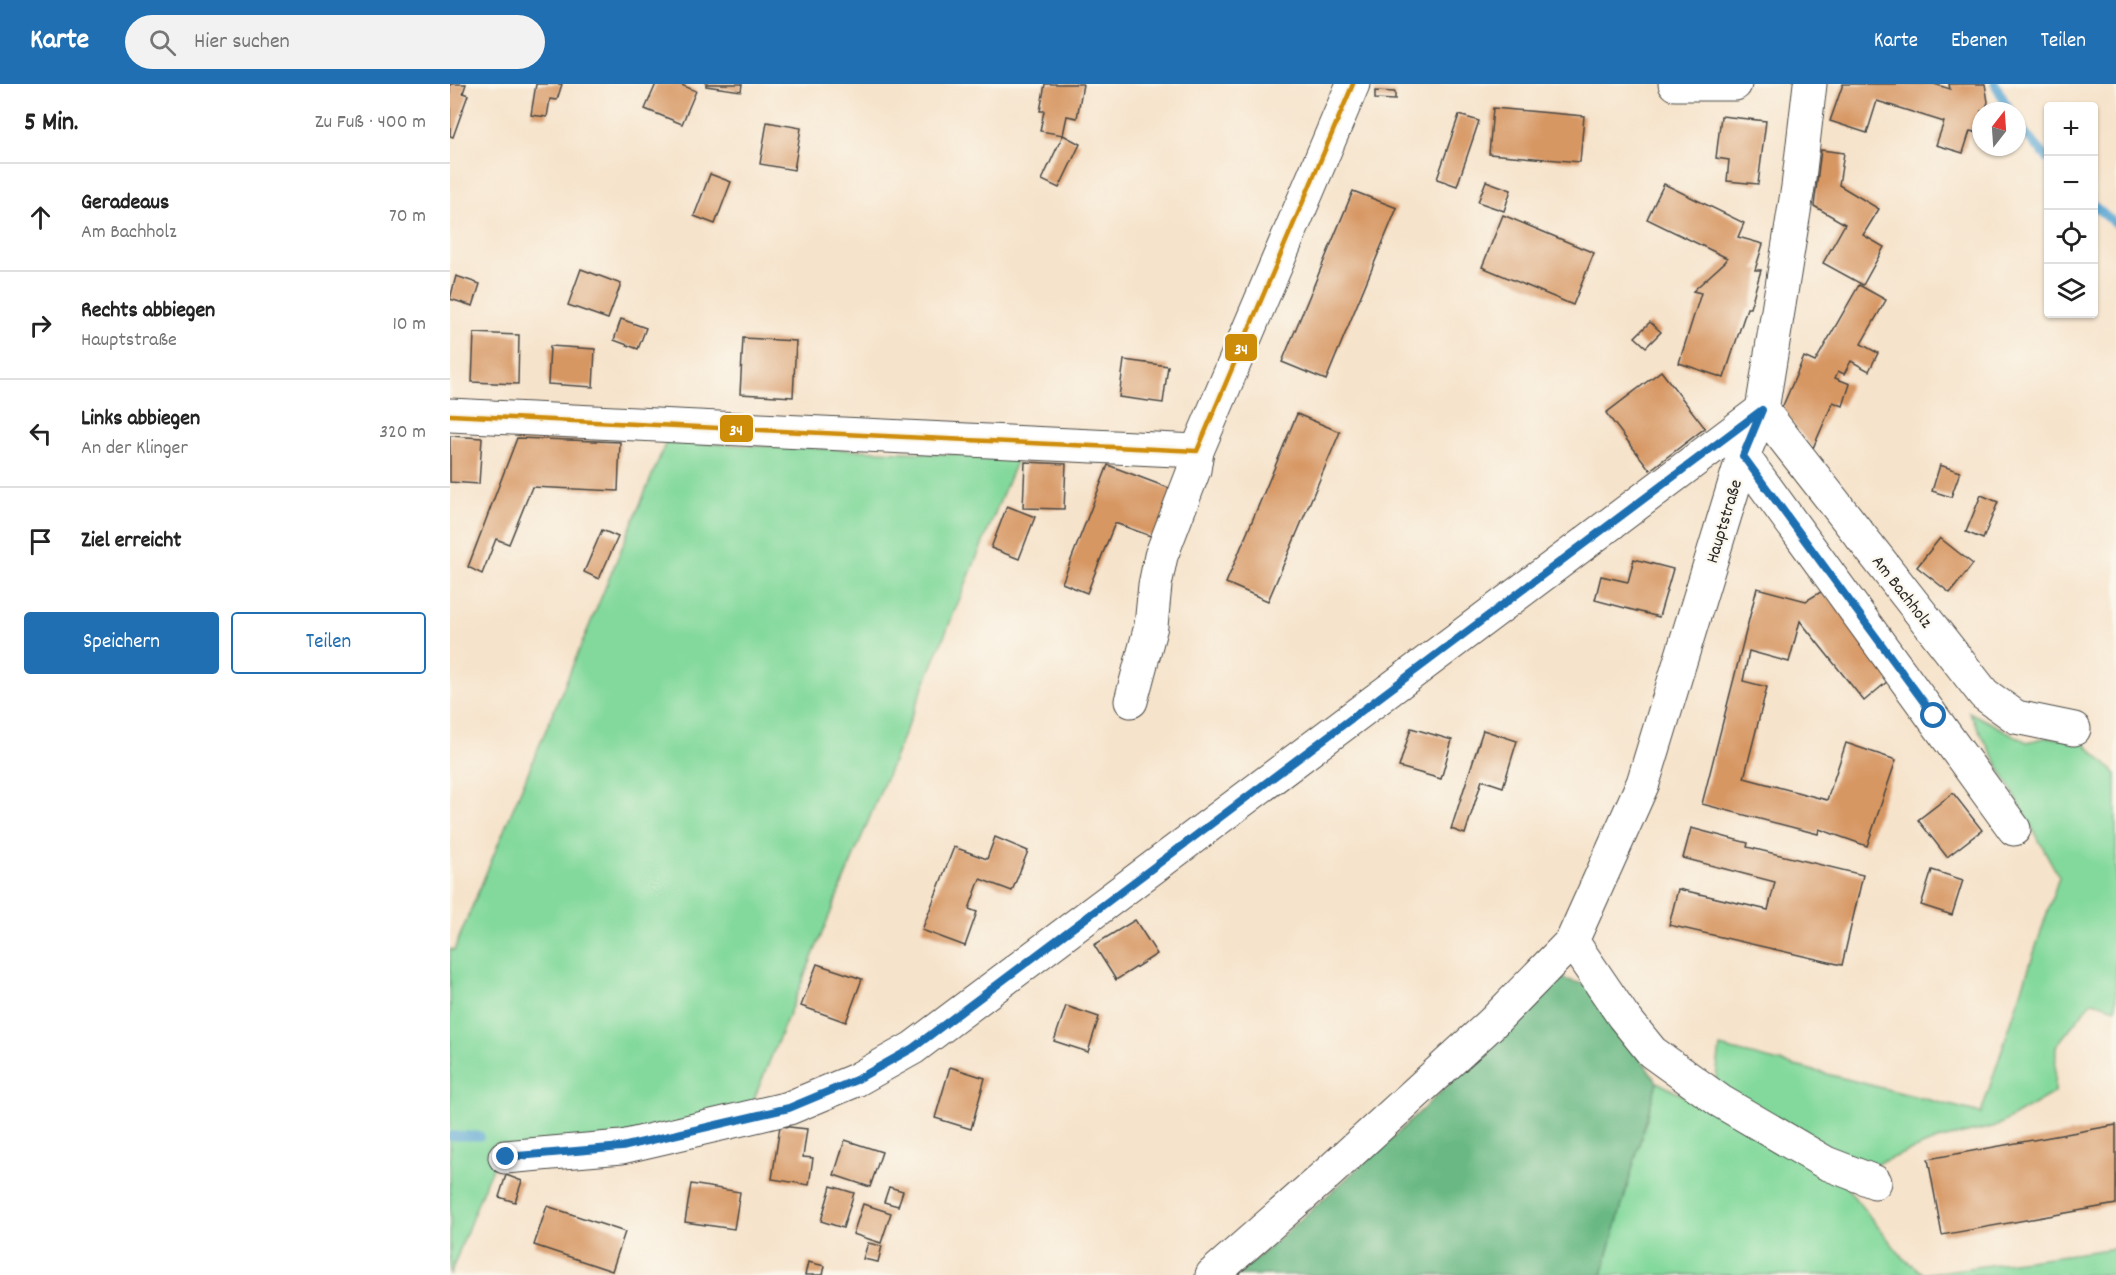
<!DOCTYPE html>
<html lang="de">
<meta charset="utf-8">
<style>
:root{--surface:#fff;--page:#f2f2f2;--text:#222;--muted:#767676;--line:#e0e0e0;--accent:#1f6fb2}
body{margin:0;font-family:Dekko,sans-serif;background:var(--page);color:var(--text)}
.controls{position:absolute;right:18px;top:18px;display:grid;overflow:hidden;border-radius:6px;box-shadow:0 2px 4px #0004}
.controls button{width:54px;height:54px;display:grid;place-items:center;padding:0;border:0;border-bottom:2px solid var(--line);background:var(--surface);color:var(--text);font:30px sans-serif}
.compass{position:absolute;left:1522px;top:18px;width:54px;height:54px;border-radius:50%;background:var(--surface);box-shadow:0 2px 4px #0004;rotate:17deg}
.stop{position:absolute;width:18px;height:18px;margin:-14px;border:4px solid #1f6fb2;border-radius:50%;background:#fff}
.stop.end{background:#1f6fb2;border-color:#fff;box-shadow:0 2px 6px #0008}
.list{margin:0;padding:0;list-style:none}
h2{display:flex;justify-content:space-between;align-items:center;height:78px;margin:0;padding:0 24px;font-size:26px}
h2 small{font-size:20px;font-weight:400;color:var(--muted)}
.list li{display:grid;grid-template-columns:39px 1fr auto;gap:18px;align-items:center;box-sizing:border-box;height:108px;padding:0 24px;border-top:2px solid var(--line)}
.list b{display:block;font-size:22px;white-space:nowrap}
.list p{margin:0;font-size:20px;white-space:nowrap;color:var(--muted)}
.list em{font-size:20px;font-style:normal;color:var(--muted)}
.actions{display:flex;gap:12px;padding:18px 24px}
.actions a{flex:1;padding:14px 0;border:2px solid var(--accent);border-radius:6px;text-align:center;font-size:21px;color:var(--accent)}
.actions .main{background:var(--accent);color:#fff}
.icon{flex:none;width:33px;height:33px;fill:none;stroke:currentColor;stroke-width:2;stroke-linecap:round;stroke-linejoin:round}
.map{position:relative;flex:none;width:1666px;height:1191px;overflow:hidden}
header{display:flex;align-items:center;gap:36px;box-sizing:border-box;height:84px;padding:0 30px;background:var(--accent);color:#fff}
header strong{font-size:28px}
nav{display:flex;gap:33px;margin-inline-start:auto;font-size:21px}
.search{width:420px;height:54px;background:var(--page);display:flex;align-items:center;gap:15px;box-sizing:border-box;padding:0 21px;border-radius:33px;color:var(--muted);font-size:22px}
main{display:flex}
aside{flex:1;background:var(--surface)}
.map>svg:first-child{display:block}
</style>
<header>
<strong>Karte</strong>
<div class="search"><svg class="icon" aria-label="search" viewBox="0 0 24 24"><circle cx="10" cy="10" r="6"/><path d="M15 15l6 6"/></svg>Hier suchen</div>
<nav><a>Karte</a><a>Ebenen</a><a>Teilen</a></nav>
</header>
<main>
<aside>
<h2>5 Min.<small>Zu Fuß · 400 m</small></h2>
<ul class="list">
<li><svg class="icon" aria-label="ahead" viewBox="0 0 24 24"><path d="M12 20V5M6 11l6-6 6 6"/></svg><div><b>Geradeaus</b><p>Am Bachholz</p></div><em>70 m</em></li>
<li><svg class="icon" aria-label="right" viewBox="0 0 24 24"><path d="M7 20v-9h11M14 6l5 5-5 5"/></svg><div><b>Rechts abbiegen</b><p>Hauptstraße</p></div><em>10 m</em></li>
<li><svg class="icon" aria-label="left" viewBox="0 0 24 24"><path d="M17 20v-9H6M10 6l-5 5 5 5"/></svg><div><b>Links abbiegen</b><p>An der Klinger</p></div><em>320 m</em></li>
<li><svg class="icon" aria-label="arrive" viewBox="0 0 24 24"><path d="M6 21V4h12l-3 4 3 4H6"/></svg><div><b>Ziel erreicht</b></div></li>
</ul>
<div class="actions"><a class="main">Speichern</a><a>Teilen</a></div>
</aside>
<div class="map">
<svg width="1666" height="1191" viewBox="0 0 1666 1191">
<rect width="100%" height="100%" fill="#fbf7ec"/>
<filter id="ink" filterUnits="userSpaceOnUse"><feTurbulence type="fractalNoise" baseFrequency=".0167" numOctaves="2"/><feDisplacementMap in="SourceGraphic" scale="12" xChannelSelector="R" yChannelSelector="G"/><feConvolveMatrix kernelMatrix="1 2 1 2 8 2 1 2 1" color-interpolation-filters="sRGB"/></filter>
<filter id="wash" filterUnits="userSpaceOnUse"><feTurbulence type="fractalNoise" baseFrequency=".008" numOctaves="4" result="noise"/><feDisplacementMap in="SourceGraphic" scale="24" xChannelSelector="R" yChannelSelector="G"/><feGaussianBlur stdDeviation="1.35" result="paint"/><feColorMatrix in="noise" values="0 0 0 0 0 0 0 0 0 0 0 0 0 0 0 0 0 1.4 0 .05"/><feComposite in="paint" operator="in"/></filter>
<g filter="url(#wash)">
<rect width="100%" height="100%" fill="#f6e3cb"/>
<!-- green -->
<g fill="#83d99c" stroke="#578264" stroke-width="1.5">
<polygon points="216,358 568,373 301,1022 170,1055 53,1065 37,1095 0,1191 0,865 4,866"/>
<polygon points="1519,628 1577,658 1598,653 1633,658 1666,690 1666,924 1642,917 1606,962 1605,1008 1547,1042 1487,1056 1424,1081 1382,1072 1265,1001 1270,963 1531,1029 1609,793"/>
<polygon points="1207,998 1388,1093 1453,1174 1474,1190 1666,1164 1666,1191 1152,1191"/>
</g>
<!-- forest -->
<polygon fill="#6ab984" stroke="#4a7258" stroke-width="1.5" points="1106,893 1141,902 1207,998 1152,1191 788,1191 952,1045 1032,968"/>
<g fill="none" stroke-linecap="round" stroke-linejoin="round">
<!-- stream -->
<g stroke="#59a6d2" stroke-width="9">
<polyline points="1545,0 1560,27"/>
<polyline points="1567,40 1598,75"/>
<polyline points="1644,122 1666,140"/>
<polyline points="0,1052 30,1052"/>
</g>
</g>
<g id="blocks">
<!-- building -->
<g fill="#d79763">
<polygon points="0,0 16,0 13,9 18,11 3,53 0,52"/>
<polygon points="86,0 112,0 107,16 100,15 97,33 81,31"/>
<polygon points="206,0 229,0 246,7 232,40 195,25"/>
<polygon points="256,0 292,0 291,7 256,2"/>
<polygon points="595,0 633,0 627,34 617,32 613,51 590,47 594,27 590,27"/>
<polygon points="1393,0 1484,0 1500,5 1499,0 1535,0 1538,18 1535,27 1531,27 1531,39 1528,49 1520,47 1513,69 1486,61 1494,38 1427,17 1417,49 1380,37"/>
<polygon points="925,7 945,8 945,16 925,15"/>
<polygon points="1043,24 1134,32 1130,78 1039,70"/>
<polygon points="1009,31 1029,37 1007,102 987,95"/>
<polygon points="1271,32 1316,37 1308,100 1277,97 1279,76 1266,74"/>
<polygon points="317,38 351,44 344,86 310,80"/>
<polygon points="613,51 630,60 609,104 592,96"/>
<polygon points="1371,66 1394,69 1389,101 1429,125 1413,151 1434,163 1413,201 1373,179 1395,140 1364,122"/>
<polygon points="260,90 281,98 265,140 244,132"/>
<polygon points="1036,97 1061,106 1054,127 1028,118"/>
<polygon points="1214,100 1294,139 1288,153 1313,160 1305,186 1311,186 1300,224 1297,224 1274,294 1229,279 1251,209 1243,207 1276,177 1277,174 1197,135"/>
<polygon points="903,107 947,124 876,296 832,278"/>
<polygon points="1053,131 1144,169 1123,221 1032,183"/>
<polygon points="131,185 171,200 158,235 118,221"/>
<polygon points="6,192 30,200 23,222 0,215"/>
<polygon points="1409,201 1436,216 1411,260 1428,269 1419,287 1401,277 1394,290 1388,287 1385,294 1400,300 1393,322 1383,318 1363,364 1331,326 1354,273 1365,278"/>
<polygon points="171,235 196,244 188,265 164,256"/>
<polygon points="1200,238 1211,248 1196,263 1185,253"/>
<polygon points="24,249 69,251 68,300 22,298"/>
<polygon points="293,254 346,257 343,313 290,310"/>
<polygon points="100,262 145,265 143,303 98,300"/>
<polygon points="674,276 718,282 713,319 669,313"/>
<polygon points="1211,287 1255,344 1200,386 1156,329"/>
<polygon points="847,330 890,348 818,517 776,499"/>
<polygon points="0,352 32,354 29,400 0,398"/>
<polygon points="67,354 170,358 168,407 82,403 59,460 46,455 32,490 18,483"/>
<polygon points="575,378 616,380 614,425 573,424"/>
<polygon points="658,381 724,406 706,454 665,439 637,509 612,499"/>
<polygon points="1490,381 1510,388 1501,413 1482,407"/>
<polygon points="1531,411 1548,418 1533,455 1516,448"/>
<polygon points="557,422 585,433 569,475 541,464"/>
<polygon points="152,446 168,453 149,495 134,488"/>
<polygon points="1490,454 1523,480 1500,509 1467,483"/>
<polygon points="1184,475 1223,485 1209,533 1145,516 1151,492 1178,498"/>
<polygon points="1307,504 1356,517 1374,506 1444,592 1414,617 1350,537 1339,578 1299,567 1293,597 1317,603 1294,694 1377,716 1396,659 1446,676 1417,762 1369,745 1368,750 1252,720"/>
<polygon points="961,644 1002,656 991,695 949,683"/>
<polygon points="1033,646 1067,657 1053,703 1032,696 1015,750 1001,745"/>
<polygon points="1503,709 1532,746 1497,773 1468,736"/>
<polygon points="1241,744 1298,759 1297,763 1413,791 1392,881 1219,841 1228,805 1318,826 1325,798 1233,774"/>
<polygon points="545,753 578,767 562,807 530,795 519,825 527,828 515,862 472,846 504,763 537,775"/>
<polygon points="1482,786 1513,796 1502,831 1471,821"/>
<polygon points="685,836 707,870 666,896 644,861"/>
<polygon points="367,880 412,895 396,938 351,922"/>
<polygon points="616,922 649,933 638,968 604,957"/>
<polygon points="500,983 535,994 521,1045 485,1034"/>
<polygon points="1666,1041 1666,1120 1492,1151 1478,1075"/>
<polygon points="330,1042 357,1045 353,1073 363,1074 359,1101 322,1095"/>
<polygon points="395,1056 432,1068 420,1103 384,1091"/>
<polygon points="56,1091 72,1097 65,1118 49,1113"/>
<polygon points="241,1100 290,1108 284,1145 235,1138"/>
<polygon points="381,1102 404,1109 393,1144 371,1137"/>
<polygon points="439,1103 453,1107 448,1122 434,1118"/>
<polygon points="413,1120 441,1129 431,1159 403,1150"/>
<polygon points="97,1122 175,1148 162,1187 84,1161"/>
<polygon points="418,1159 432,1162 428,1178 413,1175"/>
<polygon points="358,1178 375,1182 373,1191 355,1191"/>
</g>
</g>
</g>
<g filter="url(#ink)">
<use href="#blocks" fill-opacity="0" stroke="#494743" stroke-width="1.5"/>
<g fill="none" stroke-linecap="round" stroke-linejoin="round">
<defs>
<g id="minor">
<polyline points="1225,0 1285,0"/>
<polyline points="1312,326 1534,610 1566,633 1624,645"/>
<polyline points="0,331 747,367 903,0"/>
<polyline points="1293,372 1564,745"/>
<polyline points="681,617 701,542 705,501 711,472 744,386 747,367"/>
<polyline points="1122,857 1173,932 1202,968 1270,1017 1376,1079 1425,1098"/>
<polyline points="55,1073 172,1063 339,1024 406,996 463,964 1312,326"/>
<polyline points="762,1191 878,1089 1041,940 1122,857 1193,699 1293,372 1312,326 1348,103 1360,0"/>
</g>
</defs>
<!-- minor casing -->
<use href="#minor" stroke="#494743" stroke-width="35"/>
<!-- minor -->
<use href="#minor" stroke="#fff" stroke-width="33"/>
<defs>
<polyline id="bus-1" points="0,331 747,367 903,0"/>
</defs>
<!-- bus-1 casing -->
<use href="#bus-1" stroke="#fbf7ec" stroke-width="9"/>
<!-- bus-1 -->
<use href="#bus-1" stroke="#ce8d09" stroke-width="4.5"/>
</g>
</g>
<g fill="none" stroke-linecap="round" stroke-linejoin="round" filter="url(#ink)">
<!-- route -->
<polyline stroke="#1f6fb2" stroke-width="8" points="56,1073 172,1063 339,1024 406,996 463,964 1312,326 1293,372 1484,632"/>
</g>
<g text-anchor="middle" stroke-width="4.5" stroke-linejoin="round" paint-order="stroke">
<!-- street labels -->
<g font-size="18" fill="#2b2b2b" stroke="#fbf7ec">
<text transform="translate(1273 437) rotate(-73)" y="6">Hauptstraße</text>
<text transform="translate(1453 507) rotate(52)" y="6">Am Bachholz</text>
</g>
</g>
<g stroke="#fbf7ec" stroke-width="2">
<rect x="774" y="249" width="34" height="29" rx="6" fill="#ce8d09"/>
<rect x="269" y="330" width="35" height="29" rx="6" fill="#ce8d09"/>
</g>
<g font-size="16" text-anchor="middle" font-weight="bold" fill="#fff">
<text x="791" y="270">34</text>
<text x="286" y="351">34</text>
</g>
</svg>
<div class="controls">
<button>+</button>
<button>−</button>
<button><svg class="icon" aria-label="locate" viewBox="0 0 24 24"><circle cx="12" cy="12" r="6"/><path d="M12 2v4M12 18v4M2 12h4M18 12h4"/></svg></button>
<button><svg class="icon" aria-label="layers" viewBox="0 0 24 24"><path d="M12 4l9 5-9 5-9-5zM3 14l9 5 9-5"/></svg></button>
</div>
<svg class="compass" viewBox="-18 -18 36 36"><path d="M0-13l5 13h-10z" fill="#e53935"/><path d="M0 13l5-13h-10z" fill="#767676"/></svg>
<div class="stop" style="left:1484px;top:632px"></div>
<div class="stop end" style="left:56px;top:1073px"></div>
</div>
</main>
